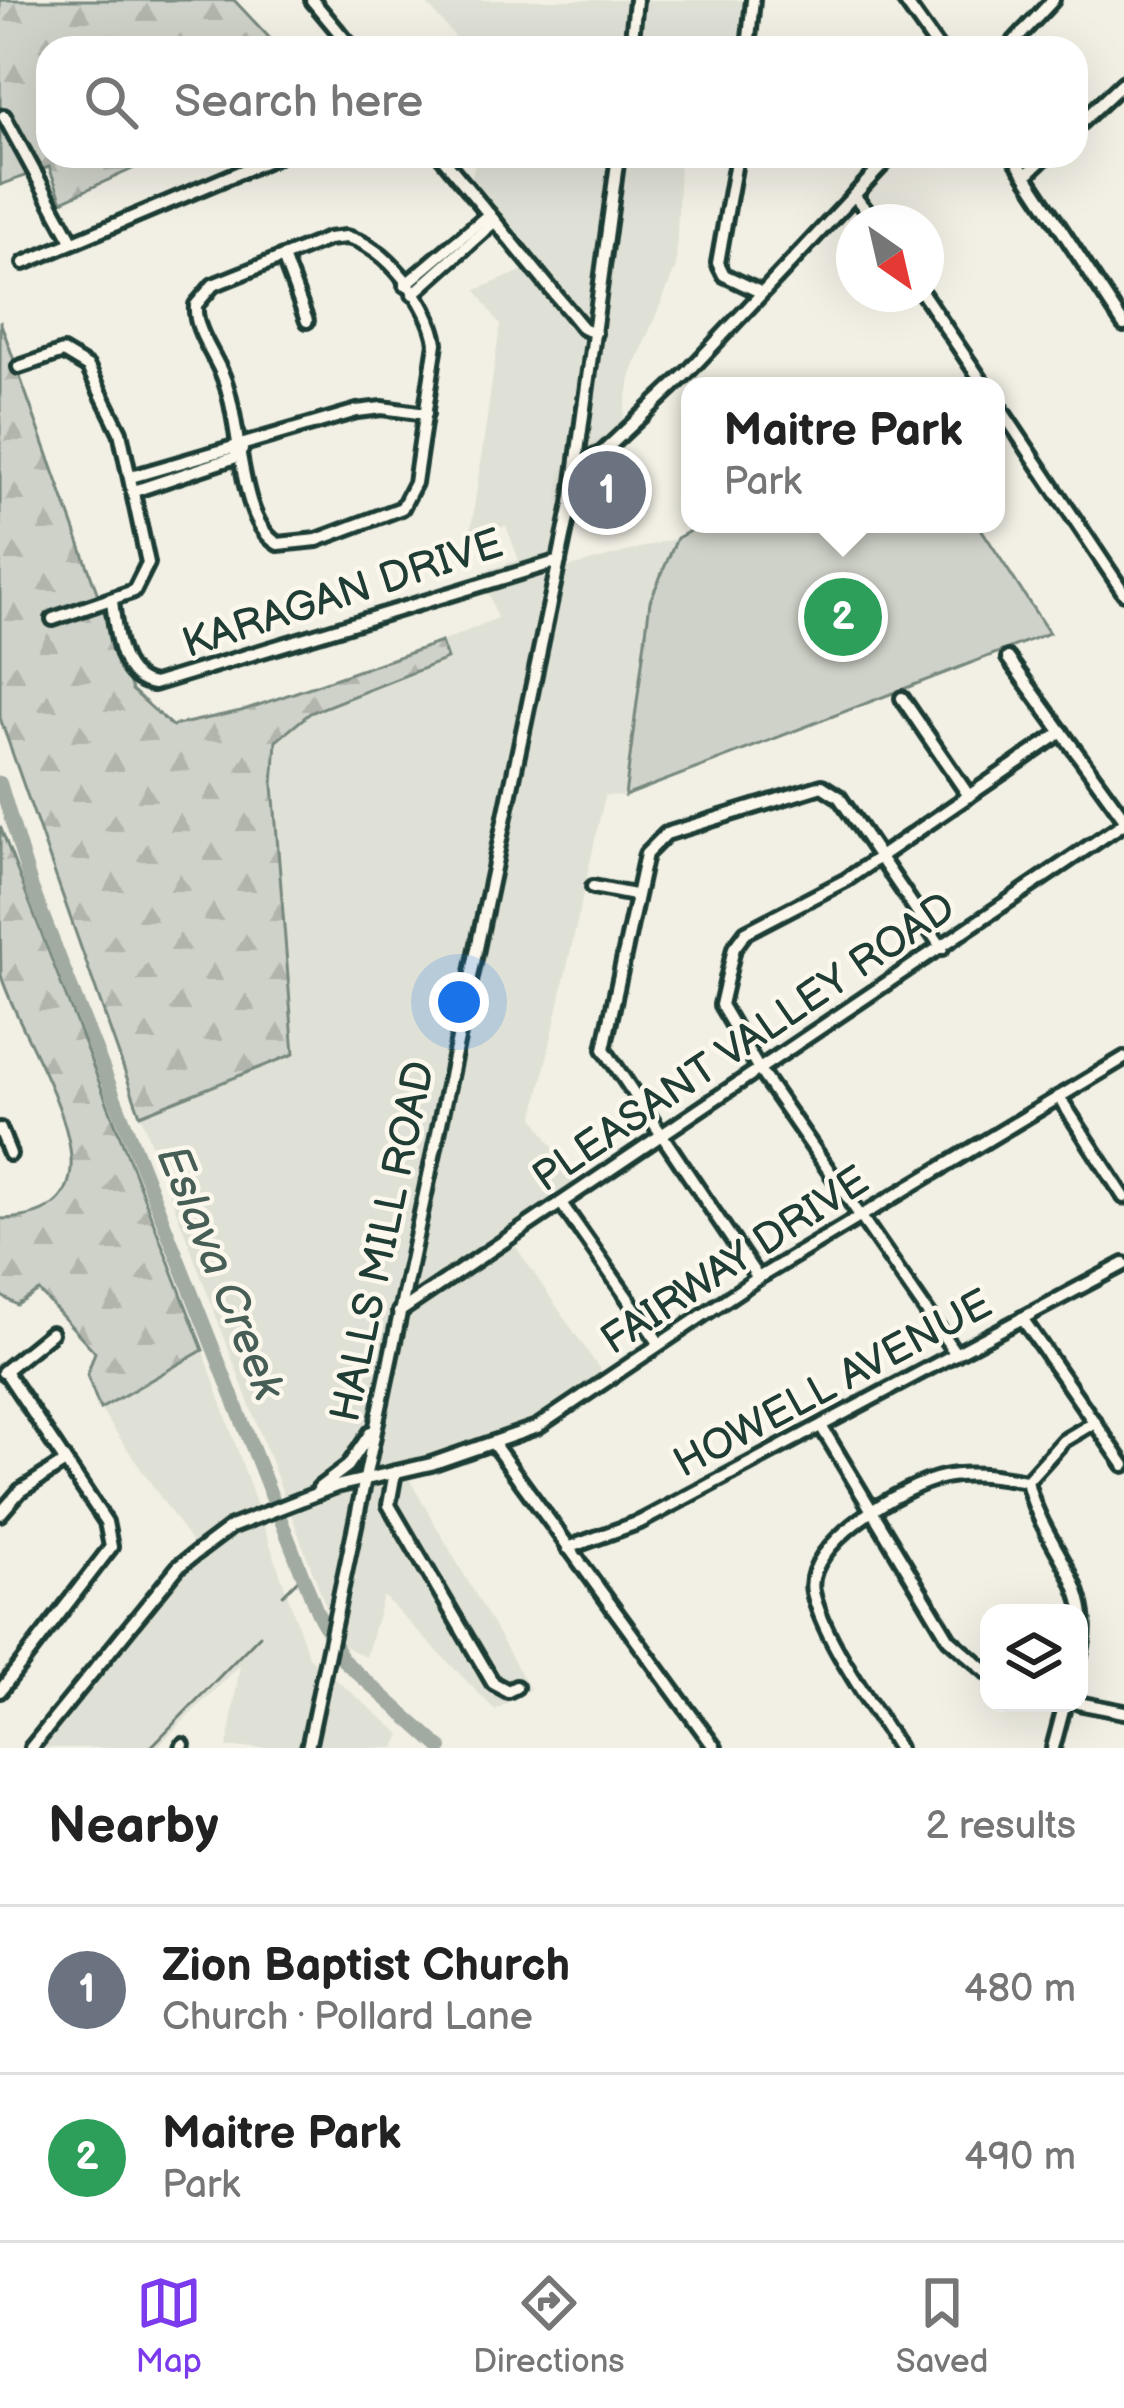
<!DOCTYPE html>
<meta charset="utf-8">
<style>
:root{--surface:#fff;--page:#f6f6f6;--text:#222;--muted:#767676;--line:#e0e0e0;--accent:#7c3aed}
body{margin:0;font-family:"Balsamiq Sans",sans-serif;background:var(--page);color:var(--text)}
.controls{position:absolute;right:36px;bottom:36px;display:grid;overflow:hidden;border-radius:24px;box-shadow:0 12px 48px #0002}
.controls button{width:108px;height:108px;display:grid;place-items:center;padding:0;border:0;border-bottom:3px solid var(--line);background:var(--surface);color:var(--text);font:60px sans-serif}
.compass{position:absolute;left:836px;top:204px;width:108px;height:108px;border-radius:50%;background:var(--surface);box-shadow:0 12px 48px #0002;rotate:146deg}
.you{position:absolute;left:459px;top:1002px;width:42px;height:42px;margin:-30px;border:9px solid #fff;border-radius:50%;background:#1a73e8;box-shadow:0 0 0 18px #1a73e833}
.badge{display:grid;place-items:center;width:78px;height:78px;border-radius:50%;background:var(--accent);color:#fff;font-size:39px;font-weight:700}
.pin{position:absolute;translate:-50% -50%;border:6px solid #fff;box-shadow:0 3px 12px #0006}
.popup{position:absolute;left:681px;top:377px;width:324px;height:156px;box-sizing:border-box;display:grid;place-content:center;border-radius:24px;background:var(--surface);filter:drop-shadow(0 3px 9px #0005);font-size:39px;white-space:nowrap;color:var(--muted)}
.popup b{font-size:45px;color:var(--text)}
.popup::after{content:'';position:absolute;left:50%;top:100%;margin-left:-24px;border:24px solid transparent;border-top-color:var(--surface)}
.list{margin:0;padding:0;list-style:none}
h2{display:flex;justify-content:space-between;align-items:center;height:156px;margin:0;padding:0 48px;font-size:51px}
h2 small{font-size:39px;font-weight:400;color:var(--muted)}
.list li{display:grid;grid-template-columns:78px 1fr auto;gap:36px;align-items:center;box-sizing:border-box;height:168px;padding:0 48px;border-top:3px solid var(--line)}
.list b{display:block;font-size:45px;white-space:nowrap}
.list p{margin:0;font-size:39px;white-space:nowrap;color:var(--muted)}
.list em{font-size:39px;font-style:normal;color:var(--muted)}
.icon{flex:none;width:66px;height:66px;fill:none;stroke:currentColor;stroke-width:2;stroke-linecap:round;stroke-linejoin:round}
.map{position:relative;flex:none;width:1124px;height:1748px;overflow:hidden}
.search{position:absolute;background:var(--surface);box-shadow:0 12px 48px #0002;left:36px;right:36px;top:36px;height:132px;display:flex;align-items:center;gap:30px;box-sizing:border-box;padding:0 42px;border-radius:36px;color:var(--muted);font-size:45px}
.sheet{height:492px;background:var(--surface)}
nav{display:flex;justify-content:space-around;align-items:center;box-sizing:border-box;height:168px;border-top:3px solid var(--line);background:var(--surface);font-size:33px;color:var(--muted)}
nav a{display:grid;justify-items:center;gap:6px}
nav .on{color:var(--accent)}
.map>svg:first-child{display:block}
</style>
<div class="map">
<svg width="1124" height="1748" viewBox="0 0 1124 1748">
<defs>
<pattern id="forest-firs" width="22" height="20" patternUnits="userSpaceOnUse" patternTransform="scale(3)"><rect width="22" height="20" fill="#cfd2c8"/><path d="M5 1l3.5 6h-7zM16 11l3.5 6h-7z" fill="#b1b5ac"/></pattern>
</defs>
<rect width="100%" height="100%" fill="#f2f0e5"/>
<filter id="ink" filterUnits="userSpaceOnUse"><feTurbulence type="fractalNoise" baseFrequency=".00833" numOctaves="2"/><feDisplacementMap in="SourceGraphic" scale="24" xChannelSelector="R" yChannelSelector="G"/><feConvolveMatrix kernelMatrix="1 2 1 2 8 2 1 2 1" color-interpolation-filters="sRGB"/></filter>
<g filter="url(#ink)">
<!-- built -->
<g fill="#e0e1d6">
<polygon points="423,0 744,0 741,48 465,48"/>
<polygon points="477,156 680,156 676,267 631,375 617,452 582,483 563,569 677,538 650,601 625,796 605,795 534,1117 575,1183 505,1231 605,1377 536,1422 401,1465 530,1689 495,1710 383,1596 366,1657 340,1644 140,1115 294,1053 273,785 276,741 310,713 446,660 441,642 497,618 482,572 519,560 506,526 470,536 500,325 476,290 524,270 466,197"/>
<polygon points="203,1350 309,1657 401,1734 395,1748 227,1748 240,1665 156,1748 41,1748 200,1555 100,1409"/>
</g>
<!-- green -->
<polygon fill="#cfd2c8" stroke="#77887e" stroke-width="3" points="703,524 978,524 1049,633 625,796 650,601 677,538"/>
<!-- forest -->
<g fill="url(#forest-firs)" stroke="#77887e" stroke-width="3">
<polygon points="0,0 234,0 279,48 48,48 48,156 161,156 62,201 49,167 0,185"/>
<polygon points="0,321 132,690 172,726 241,711 441,642 447,659 310,713 276,741 273,785 294,1054 140,1115 0,718"/>
<path d="M0,826L203,1350L100,1409L87,1375L95,1352L39,1291L17,1305L0,1295V1219C150,1216 19,1042 1,975C0,936 0,868 0,826Z"/>
</g>
<g fill="none" stroke-linecap="round" stroke-linejoin="round">
<!-- stream -->
<g stroke="#6e7f75" stroke-width="3">
<polyline points="283,1595 304,1574"/>
<polyline points="150,1748 260,1635"/>
</g>
<!-- river -->
<polyline stroke="#a2aba1" stroke-width="14" points="0,783 32,888 318,1614 343,1660 441,1748"/>
<defs>
<g id="minor">
<polyline points="312,0 352,48"/>
<polyline points="904,0 938,48"/>
<polyline points="631,48 636,0"/>
<polyline points="748,48 753,0"/>
<polyline points="1008,48 1053,0"/>
<polyline points="4,116 72,241"/>
<polyline points="1076,127 1124,82"/>
<polyline points="441,156 583,328 595,333"/>
<polyline points="737,156 718,263 724,275 760,292"/>
<polyline points="1013,156 1124,325"/>
<polyline points="1026,175 1046,156"/>
<polyline points="854,195 875,222"/>
<path d="M346,237C385,244 431,305 436,343L415,483L402,508L317,540L278,544C237,520 242,421 223,376C214,353 194,330 196,305L213,285L328,239Z"/>
<polyline points="283,257 307,321"/>
<polyline points="24,263 278,156"/>
<polyline points="405,285 489,214"/>
<polyline points="413,294 495,221"/>
<polyline points="923,294 985,386"/>
<polyline points="19,367 63,352 88,367 120,432 148,563 134,591 53,619"/>
<polyline points="996,402 1124,593"/>
<polyline points="577,465 602,453 687,373 891,156"/>
<polyline points="131,477 357,411 382,408 426,414"/>
<polyline points="134,491 233,458 242,449"/>
<path d="M112,601C116,630 118,679 154,684L559,561"/>
<polyline points="1008,658 1124,818"/>
<polyline points="902,698 969,796"/>
<polyline points="593,887 634,895"/>
<polyline points="1059,1097 1124,1197"/>
<polyline points="0,1129 10,1154"/>
<polyline points="561,1203 659,1343"/>
<polyline points="758,1278 604,1049 646,854 666,834 822,786 839,797 942,948"/>
<polyline points="399,1312 1124,823"/>
<polyline points="1022,1318 1124,1465"/>
<polyline points="956,1354 760,1071 721,1005 734,948 746,932 846,880 1062,732"/>
<polyline points="3,1372 51,1333"/>
<polyline points="821,1426 949,1639 989,1674"/>
<polyline points="495,1446 715,1748"/>
<polyline points="395,1472 389,1505 493,1683 508,1691 516,1687"/>
<path d="M1027,1481C1042,1549 1101,1586 1079,1659"/>
<polyline points="319,1488 348,1466 371,1432"/>
<polyline points="0,1514 20,1491 65,1462"/>
<polyline points="568,1548 640,1522 1124,1264"/>
<polyline points="0,1691 111,1547 106,1522 5,1371"/>
<polyline points="1078,1703 1124,1712"/>
<polyline points="31,1748 179,1566 231,1527 336,1486 431,1464 537,1427 758,1278 1124,1058"/>
<polyline points="182,1748 183,1745"/>
<polyline points="308,1748 571,504 618,156"/>
<path d="M898,1748C872,1704 824,1641 813,1592C803,1545 903,1485 944,1477C971,1471 1000,1477 1027,1481L1063,1441L1095,1422"/>
<polyline points="1053,1748 1065,1703"/>
</g>
</defs>
<!-- minor casing -->
<use href="#minor" stroke="#1f3d34" stroke-width="20"/>
<!-- minor -->
<use href="#minor" stroke="#fbf7ec" stroke-width="10"/>
</g>
</g>
<g text-anchor="middle" stroke-width="9" stroke-linejoin="round" paint-order="stroke">
<!-- street labels -->
<g font-size="42" fill="#1f3d34" stroke="#fbf7ec">
<text transform="translate(342 592) rotate(-18)" y="15">KARAGAN DRIVE</text>
<text transform="translate(743 1041) rotate(-34)" y="15">PLEASANT VALLEY ROAD</text>
<text transform="translate(381 1241) rotate(-78)" y="15">HALLS MILL ROAD</text>
<text transform="translate(734 1259) rotate(-33)" y="15">FAIRWAY DRIVE</text>
<text transform="translate(832 1382) rotate(-28)" y="15">HOWELL AVENUE</text>
</g>
<!-- water labels -->
<g font-size="45" font-style="italic" fill="#465e55" stroke="#fbf7ec">
<text transform="translate(222 1272) rotate(68)" y="16">Eslava Creek</text>
</g>
</g>
</svg>
<div class="controls">
<button><svg class="icon" aria-label="layers" viewBox="0 0 24 24"><path d="M12 4l9 5-9 5-9-5zM3 14l9 5 9-5"/></svg></button>
</div>
<svg class="compass" viewBox="-18 -18 36 36"><path d="M0-13l5 13h-10z" fill="#e53935"/><path d="M0 13l5-13h-10z" fill="#767676"/></svg>
<div class="you"></div>
<div class="pin badge" style="left:607px;top:490px;background:#6b7280">1</div>
<div class="pin badge" style="left:843px;top:617px;background:#2e9e5b">2</div>
<div class="popup"><b>Maitre Park</b>Park</div>
<div class="search"><svg class="icon" aria-label="search" viewBox="0 0 24 24"><circle cx="10" cy="10" r="6"/><path d="M15 15l6 6"/></svg>Search here</div>
</div>
<section class="sheet">
<h2>Nearby<small>2 results</small></h2>
<ul class="list">
<li><span class="badge" style="background:#6b7280">1</span><div><b>Zion Baptist Church</b><p>Church · Pollard Lane</p></div><em>480 m</em></li>
<li><span class="badge" style="background:#2e9e5b">2</span><div><b>Maitre Park</b><p>Park</p></div><em>490 m</em></li>
</ul>
</section>
<nav>
<a class="on"><svg class="icon" aria-label="map" viewBox="0 0 24 24"><path d="M3 6l6-2 6 2 6-2v14l-6 2-6-2-6 2zM9 4v14M15 6v14"/></svg>Map</a>
<a><svg class="icon" aria-label="directions" viewBox="0 0 24 24"><path d="M12 3l9 9-9 9-9-9zM9 14v-3h6M13 9l2 2-2 2"/></svg>Directions</a>
<a><svg class="icon" aria-label="saved" viewBox="0 0 24 24"><path d="M7 4h10v16l-5-4-5 4z"/></svg>Saved</a>
</nav>
